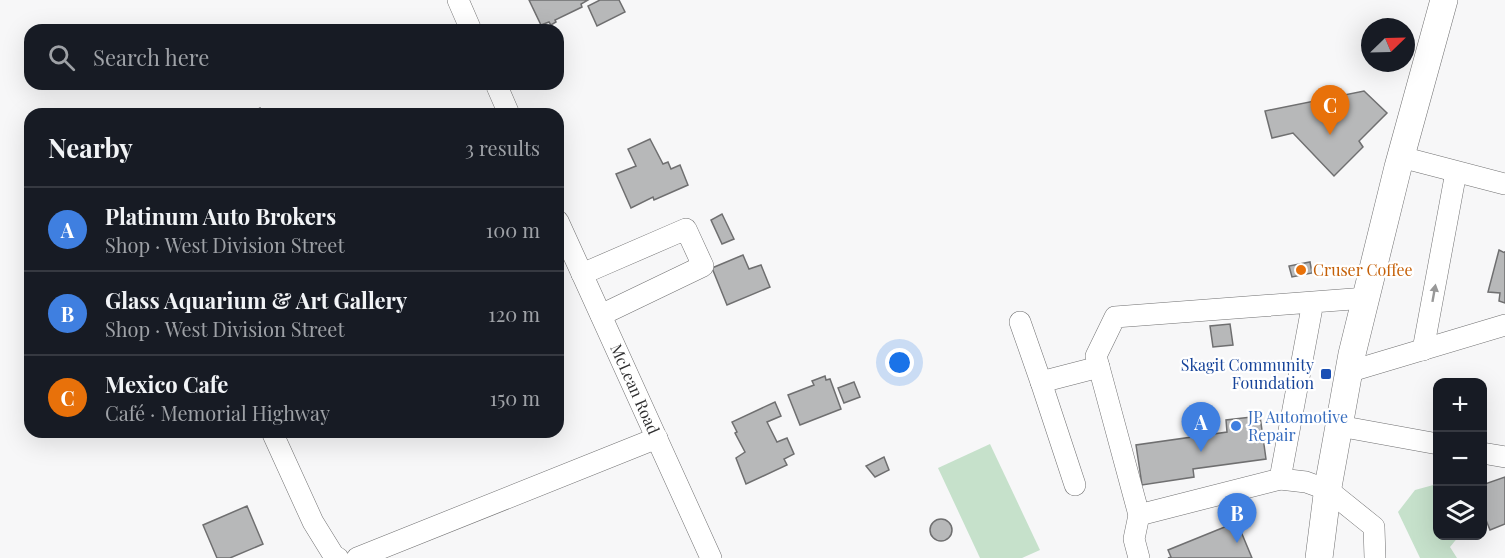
<!DOCTYPE html>
<meta charset="utf-8">
<style>
:root{--surface:#171b24;--page:#20242c;--text:#f1f3f6;--muted:#9ea1a6;--line:#363941;--accent:#b45309}
body{margin:0;font-family:"Playfair Display",serif;background:var(--page);color:var(--text)}
.controls{position:absolute;right:18px;bottom:18px;display:grid;overflow:hidden;border-radius:12px;box-shadow:0 6px 24px #0002}
.controls button{width:54px;height:54px;display:grid;place-items:center;padding:0;border:0;border-bottom:2px solid var(--line);background:var(--surface);color:var(--text);font:30px sans-serif}
.compass{position:absolute;left:1361px;top:18px;width:54px;height:54px;border-radius:50%;background:var(--surface);box-shadow:0 6px 24px #0002;rotate:67deg}
.you{position:absolute;left:900px;top:363px;width:21px;height:21px;margin:-15px;border:4px solid #fff;border-radius:50%;background:#1a73e8;box-shadow:0 0 0 9px #1a73e833}
.badge{display:grid;place-items:center;width:39px;height:39px;border-radius:50%;background:var(--accent);color:#fff;font-size:20px;font-weight:700}
.pin{position:absolute;translate:-50% -50px;filter:drop-shadow(0 2px 3px #0008)}
.pin::after{content:'';position:absolute;top:32px;width:21px;height:18px;background:inherit;clip-path:polygon(0 0,100% 0,50% 100%)}
.list{margin:0;padding:0;list-style:none}
h2{display:flex;justify-content:space-between;align-items:center;height:78px;margin:0;padding:0 24px;font-size:26px}
h2 small{font-size:20px;font-weight:400;color:var(--muted)}
.list li{display:grid;grid-template-columns:39px 1fr auto;gap:18px;align-items:center;box-sizing:border-box;height:84px;padding:0 24px;border-top:2px solid var(--line)}
.list b{display:block;font-size:22px;white-space:nowrap}
.list p{margin:0;font-size:20px;white-space:nowrap;color:var(--muted)}
.list em{font-size:20px;font-style:normal;color:var(--muted)}
.icon{flex:none;width:33px;height:33px;fill:none;stroke:currentColor;stroke-width:2;stroke-linecap:round;stroke-linejoin:round}
.map{position:relative;flex:none;width:1505px;height:558px;overflow:hidden}
.search{position:absolute;background:var(--surface);box-shadow:0 6px 24px #0002;left:24px;top:24px;width:540px;height:66px;display:flex;align-items:center;gap:15px;box-sizing:border-box;padding:0 21px;border-radius:18px;color:var(--muted);font-size:22px}
.panel{position:absolute;background:var(--surface);box-shadow:0 6px 24px #0002;left:24px;top:108px;width:540px;height:330px;border-radius:18px}
.map>svg:first-child{display:block}
</style>
<div class="map">
<svg width="1505" height="558" viewBox="0 0 1505 558">
<rect width="100%" height="100%" fill="#f7f7f8"/>
<!-- green -->
<g fill="#c6e1cb">
<polygon points="990,444 1040,550 1022,558 980,558 938,468"/>
<polygon points="1437,484 1438,536 1459,536 1450,547 1457,558 1420,558 1398,512 1415,490"/>
</g>
<!-- building -->
<g fill="#b7b8b9" stroke="#6f6f70" stroke-width="1.5">
<polygon points="529,0 588,0 581,4 582,7 555,20 556,22 551,25 549,22 541,25"/>
<polygon points="600,0 619,0 625,12 597,26 588,6"/>
<polygon points="1364,91 1387,113 1359,141 1363,147 1334,176 1293,133 1272,138 1265,111"/>
<polygon points="260,108 262,114 248,114"/>
<polygon points="240,109 242,114 229,114"/>
<polygon points="650,139 663,164 668,162 671,169 680,165 688,185 654,200 653,197 631,208 616,174 636,166 628,149"/>
<polygon points="722,214 734,239 722,244 711,220"/>
<polygon points="1499,250 1505,253 1505,251 1505,303 1499,301 1500,293 1488,292"/>
<polygon points="743,255 749,269 761,265 770,287 727,305 712,268"/>
<polygon points="1310,262 1312,273 1292,277 1289,266"/>
<polygon points="1230,324 1233,345 1213,347 1210,326"/>
<polygon points="825,376 826,380 830,379 841,409 800,425 788,395 814,385 812,381"/>
<polygon points="854,382 860,397 844,403 838,388"/>
<polygon points="775,402 781,416 767,422 777,442 787,438 794,454 784,459 787,465 746,484 736,458 745,452 735,433 737,432 732,422"/>
<polygon points="1260,416 1266,459 1193,469 1194,477 1142,485 1136,445 1227,432 1226,420"/>
<polygon points="884,457 889,470 875,477 866,466"/>
<polygon points="1505,477 1505,524 1490,530 1482,510 1482,485"/>
<polygon points="247,506 263,544 230,558 217,558 203,525"/>
<circle cx="941" cy="530" r="11"/>
<polygon points="1237,522 1252,558 1168,558 1171,557 1168,550"/>
</g>
<g fill="none" stroke-linecap="round" stroke-linejoin="round">
<defs>
<g id="minor">
<polyline points="458,0 471,30"/>
<polyline points="496,84 509,114"/>
<polyline points="1401,157 1505,184"/>
<polyline points="558,221 711,558"/>
<polyline points="582,274 686,229 703,266 601,315"/>
<polyline points="1313,302 1280,479 1139,515 1096,356 1115,317 1366,298"/>
<polyline points="1020,322 1041,382"/>
<polyline points="1423,350 1456,172"/>
<polyline points="1348,372 1505,325"/>
<polyline points="1339,426 1438,444"/>
<polyline points="272,432 313,522 334,556 338,558"/>
<polyline points="1482,453 1505,457"/>
<polyline points="1280,479 1306,482 1328,490 1374,527 1375,558"/>
<polyline points="1075,485 1041,382 1099,367"/>
<polyline points="1139,515 1134,539 1139,558"/>
<polyline points="357,558 657,438"/>
</g>
<polyline id="major" points="1319,558 1328,487 1352,354 1398,167 1444,0"/>
</defs>
<!-- minor casing -->
<use href="#minor" stroke="#707071" stroke-width="22"/>
<!-- major casing -->
<use href="#major" stroke="#707071" stroke-width="28"/>
<!-- minor -->
<use href="#minor" stroke="#fff" stroke-width="21"/>
<!-- major -->
<use href="#major" stroke="#fff" stroke-width="27"/>
</g>
<!-- one-way arrows -->
<defs><path id="oneway-solid" d="M-6-.8H1V-3.2L6.5 0L1 3.2V.8H-6Z" transform="scale(1.5)"/></defs>
<use fill="#989898" href="#oneway-solid" transform="translate(1434 293) rotate(-80)"/>
<!-- markers -->
<circle fill="#e8710a" stroke="#fff" stroke-width="2" cx="1301" cy="270" r="6"/>
<rect fill="#1a4fb4" stroke="#fff" stroke-width="2" x="1320" y="368" width="12" height="12" rx="3"/>
<circle fill="#3f7fe0" stroke="#fff" stroke-width="2" cx="1236" cy="426" r="6"/>
<g text-anchor="middle" stroke-width="4.5" stroke-linejoin="round" paint-order="stroke">
<!-- food labels -->
<g font-size="16" fill="#c56008" stroke="#fff" text-anchor="start">
<text x="1313" y="276">Cruser Coffee</text>
</g>
<!-- transit labels -->
<g font-size="16" fill="#164399" stroke="#fff" text-anchor="end">
<text x="1314" y="371">Skagit Community<tspan x="1314" dy="18">Foundation</tspan></text>
</g>
<!-- street labels -->
<g font-size="16" fill="#313132" stroke="#fff">
<text transform="translate(635 389) rotate(66)" y="6">McLean Road</text>
</g>
<!-- shop labels -->
<g font-size="16" fill="#366cbe" stroke="#fff" text-anchor="start">
<text x="1248" y="423">JP Automotive<tspan x="1248" dy="18">Repair</tspan></text>
</g>
</g>
</svg>
<div class="controls">
<button>+</button>
<button>−</button>
<button><svg class="icon" aria-label="layers" viewBox="0 0 24 24"><path d="M12 4l9 5-9 5-9-5zM3 14l9 5 9-5"/></svg></button>
</div>
<svg class="compass" viewBox="-18 -18 36 36"><path d="M0-13l5 13h-10z" fill="#e53935"/><path d="M0 13l5-13h-10z" fill="#9ea1a6"/></svg>
<div class="you"></div>
<div class="pin badge" style="left:1201px;top:452px;background:#3f7fe0">A</div>
<div class="pin badge" style="left:1237px;top:543px;background:#3f7fe0">B</div>
<div class="pin badge" style="left:1330px;top:135px;background:#e8710a">C</div>
<div class="search"><svg class="icon" aria-label="search" viewBox="0 0 24 24"><circle cx="10" cy="10" r="6"/><path d="M15 15l6 6"/></svg>Search here</div>
<section class="panel">
<h2>Nearby<small>3 results</small></h2>
<ul class="list">
<li><span class="badge" style="background:#3f7fe0">A</span><div><b>Platinum Auto Brokers</b><p>Shop · West Division Street</p></div><em>100 m</em></li>
<li><span class="badge" style="background:#3f7fe0">B</span><div><b>Glass Aquarium &amp; Art Gallery</b><p>Shop · West Division Street</p></div><em>120 m</em></li>
<li><span class="badge" style="background:#e8710a">C</span><div><b>Mexico Cafe</b><p>Café · Memorial Highway</p></div><em>150 m</em></li>
</ul>
</section>
</div>
